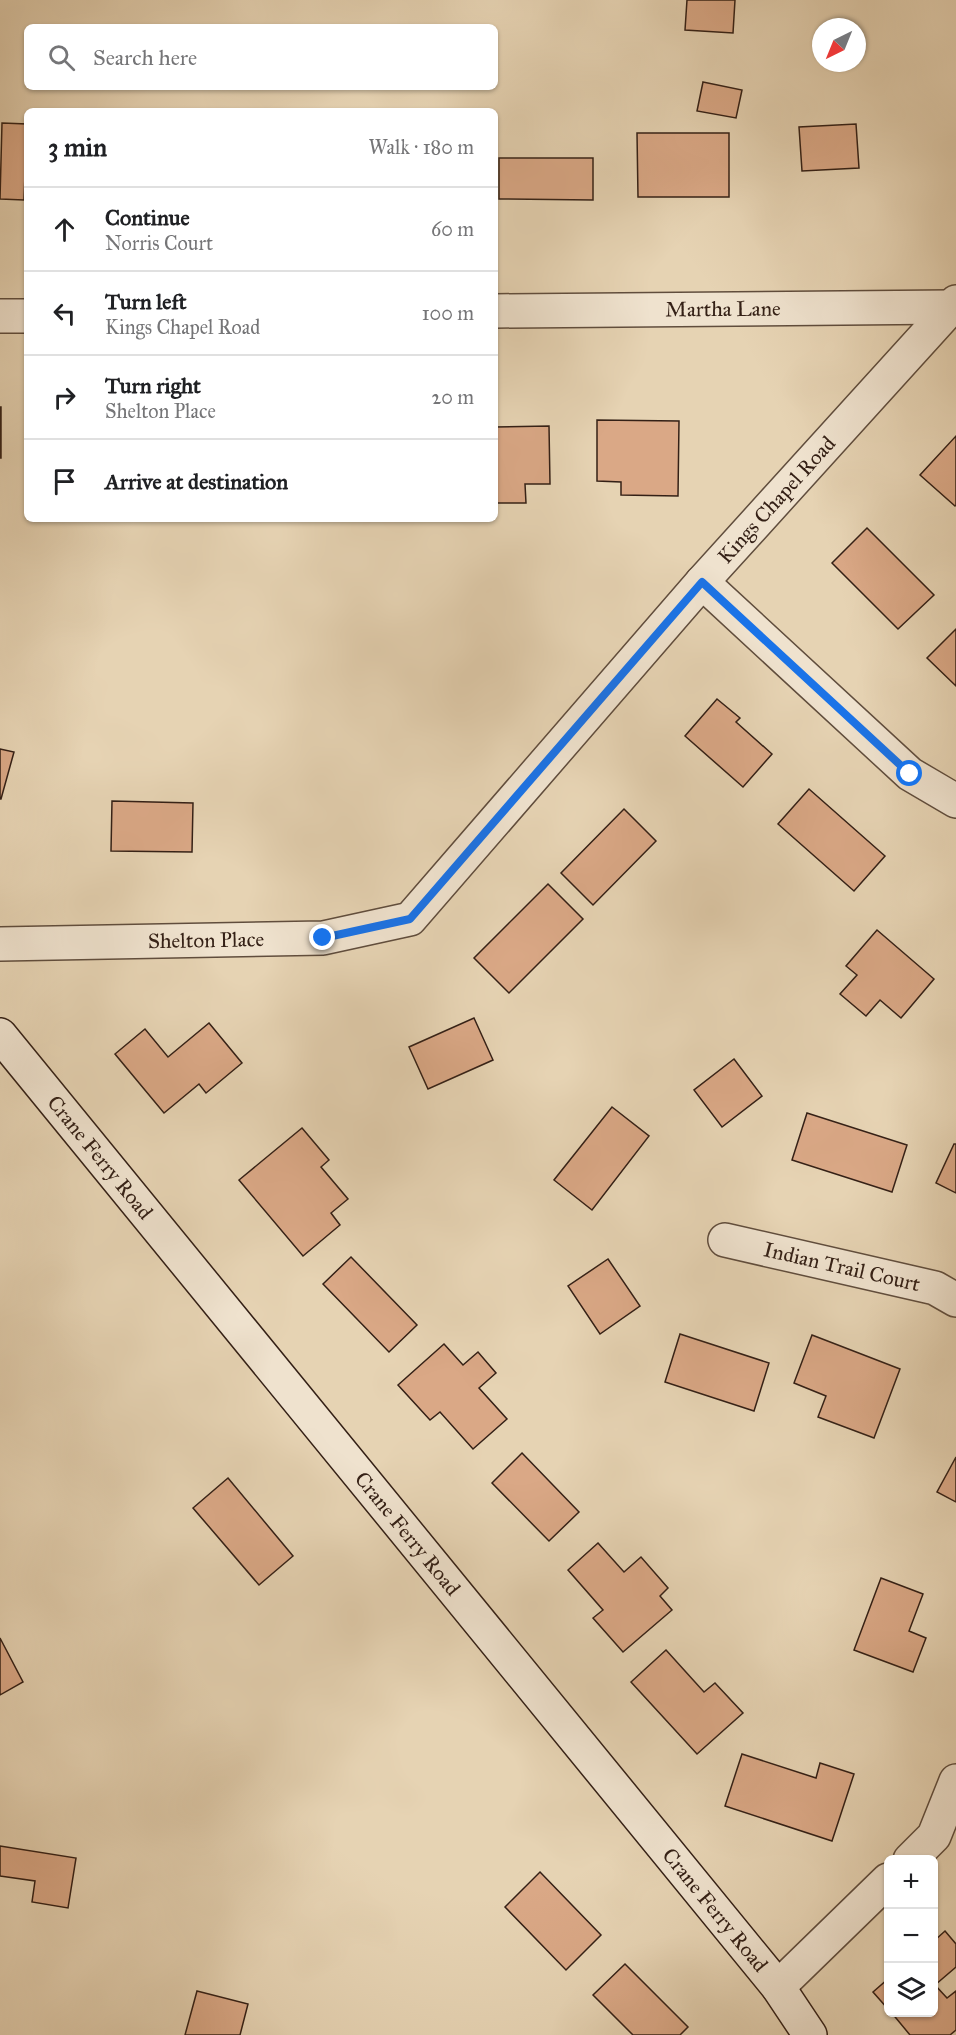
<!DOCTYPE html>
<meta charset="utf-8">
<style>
:root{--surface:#fff;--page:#f2f2f2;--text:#202124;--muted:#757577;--line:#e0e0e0}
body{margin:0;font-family:"IM FELL Great Primer",serif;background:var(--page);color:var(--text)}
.controls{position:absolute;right:18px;bottom:18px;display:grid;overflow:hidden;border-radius:9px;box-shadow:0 2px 4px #0004}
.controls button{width:54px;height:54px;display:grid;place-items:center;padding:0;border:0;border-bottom:2px solid var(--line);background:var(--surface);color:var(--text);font:30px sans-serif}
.compass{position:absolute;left:812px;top:18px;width:54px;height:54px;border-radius:50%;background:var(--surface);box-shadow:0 2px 4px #0004;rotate:223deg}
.stop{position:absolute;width:18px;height:18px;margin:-14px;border:4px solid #1a73e8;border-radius:50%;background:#fff}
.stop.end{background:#1a73e8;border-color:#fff;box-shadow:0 2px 6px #0008}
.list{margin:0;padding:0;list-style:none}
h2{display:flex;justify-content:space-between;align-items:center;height:78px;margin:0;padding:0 24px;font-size:26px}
h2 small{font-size:20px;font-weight:400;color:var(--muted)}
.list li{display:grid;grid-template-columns:39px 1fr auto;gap:18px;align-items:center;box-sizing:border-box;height:84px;padding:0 24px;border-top:2px solid var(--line)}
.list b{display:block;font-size:22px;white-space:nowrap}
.list p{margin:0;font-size:20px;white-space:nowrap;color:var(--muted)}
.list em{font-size:20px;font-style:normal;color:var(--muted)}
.icon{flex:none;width:33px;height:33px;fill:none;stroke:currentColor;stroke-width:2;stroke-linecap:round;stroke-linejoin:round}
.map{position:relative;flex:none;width:956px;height:2035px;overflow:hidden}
.search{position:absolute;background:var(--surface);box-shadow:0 2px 4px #0004;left:24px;top:24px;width:474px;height:66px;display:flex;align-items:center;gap:15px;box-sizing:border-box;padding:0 21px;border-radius:9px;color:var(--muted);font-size:22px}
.panel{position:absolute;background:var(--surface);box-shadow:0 2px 4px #0004;left:24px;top:108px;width:474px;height:414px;border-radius:9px}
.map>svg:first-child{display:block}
</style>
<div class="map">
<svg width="956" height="2035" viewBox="0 0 956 2035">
<rect width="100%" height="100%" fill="#e6d3b3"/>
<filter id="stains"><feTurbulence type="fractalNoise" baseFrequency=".00333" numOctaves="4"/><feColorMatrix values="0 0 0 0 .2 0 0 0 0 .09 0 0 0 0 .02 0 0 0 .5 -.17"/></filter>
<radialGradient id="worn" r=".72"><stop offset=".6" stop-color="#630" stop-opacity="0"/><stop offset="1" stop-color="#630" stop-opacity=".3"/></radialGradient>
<!-- building -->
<g fill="#daa886" stroke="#342016" stroke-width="1.5">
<polygon points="687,0 735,0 733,33 685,30"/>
<polygon points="703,82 742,90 736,118 697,111"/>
<polygon points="2,123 27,124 24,200 0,199"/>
<polygon points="856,124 859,168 802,171 799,127"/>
<polygon points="637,133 729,133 729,197 638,197"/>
<polygon points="499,158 593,158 593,200 499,199"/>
<rect x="0" y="407" width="1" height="51"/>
<polygon points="597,420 679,421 678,496 621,495 621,482 597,481"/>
<polygon points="549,426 550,484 525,484 526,503 495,503 495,427"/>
<polygon points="956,436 956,505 955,506 920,475"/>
<polygon points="867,528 934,595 898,629 832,563"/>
<polygon points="956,629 956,686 927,658"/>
<polygon points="717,699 740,718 736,722 772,754 743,787 685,736"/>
<polygon points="0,749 14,752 1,799 0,799"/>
<polygon points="809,789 885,856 854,891 778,824"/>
<polygon points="112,801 193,803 192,852 111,851"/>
<polygon points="624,809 656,841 593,905 561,873"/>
<polygon points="548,884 583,919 509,993 474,958"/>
<polygon points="877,930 934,979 901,1018 880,1000 866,1016 840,994 857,975 846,966"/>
<polygon points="474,1018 493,1060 428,1089 409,1047"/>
<polygon points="209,1023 242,1063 206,1093 199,1084 164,1113 115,1054 145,1029 168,1057"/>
<polygon points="734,1059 762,1096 722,1127 694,1090"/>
<polygon points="612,1107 649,1136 592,1210 554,1180"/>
<polygon points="807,1113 907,1145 892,1192 792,1160"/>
<polygon points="302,1128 329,1160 321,1167 348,1199 331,1213 340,1225 303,1256 239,1180"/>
<polygon points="954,1144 956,1144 956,1193 936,1183"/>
<polygon points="351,1257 417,1325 389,1352 323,1284"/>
<polygon points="608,1259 640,1306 600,1334 568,1286"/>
<polygon points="680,1334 769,1363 754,1411 665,1382"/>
<polygon points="812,1335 900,1369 874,1438 818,1417 826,1396 794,1383"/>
<polygon points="444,1344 463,1365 478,1352 496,1373 479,1388 507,1419 473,1449 440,1412 430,1420 398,1385"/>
<polygon points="522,1453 579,1512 549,1541 492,1483"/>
<polygon points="956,1457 956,1502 937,1492"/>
<polygon points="228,1478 293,1556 259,1585 193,1508"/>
<polygon points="598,1543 624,1572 641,1557 668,1588 660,1596 672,1610 623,1652 593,1618 603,1610 568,1570"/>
<polygon points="881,1578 923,1594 909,1631 926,1638 913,1672 854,1650"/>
<polygon points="0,1638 23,1682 0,1695"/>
<polygon points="666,1650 704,1692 715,1683 743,1713 697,1754 631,1682"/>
<polygon points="742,1754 816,1778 820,1763 854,1774 832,1841 725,1806"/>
<polygon points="0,1846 76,1858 68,1908 32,1902 35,1881 0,1876"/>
<polygon points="540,1872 601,1935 566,1970 505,1907"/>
<polygon points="945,1931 956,1944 956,1967 935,1985 947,1998 956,1991 956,2030 950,2035 910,2035 891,2012 934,2012 934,1941"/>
<polygon points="625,1964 688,2027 680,2035 633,2035 593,1995"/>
<polygon points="888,1979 888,2009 873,1992"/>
<polygon points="197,1991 248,2004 240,2035 185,2035"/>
</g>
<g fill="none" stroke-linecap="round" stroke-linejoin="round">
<defs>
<g id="street">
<path id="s1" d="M495,311L951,307"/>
<polyline points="0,316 27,316"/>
<polyline points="702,582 910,774 956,801"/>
<path id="s2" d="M0,944L323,938L410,919L702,582L956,302"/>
<path id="s3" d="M725,1240L935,1288L956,1300"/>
<polyline points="910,1860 934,1836 956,1781"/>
<polyline points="778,1987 888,1880"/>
</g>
<g id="secondary">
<path id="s4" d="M0,1035L778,1987L810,2035"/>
</g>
</defs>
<!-- street casing -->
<use href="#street" stroke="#604d3d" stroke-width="36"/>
<!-- secondary casing -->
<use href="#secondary" stroke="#342016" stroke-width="36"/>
<!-- street -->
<use href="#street" stroke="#efe2ce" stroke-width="33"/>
<!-- secondary -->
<use href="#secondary" stroke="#efe2ce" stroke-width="33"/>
</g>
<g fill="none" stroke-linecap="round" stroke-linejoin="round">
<!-- route -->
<polyline stroke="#1a73e8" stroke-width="8" points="323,938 410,919 702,582 910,774"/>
</g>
<g text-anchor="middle" stroke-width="5" stroke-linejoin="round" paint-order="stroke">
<!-- street labels -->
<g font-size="21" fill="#342016" stroke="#efe2ce">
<text dy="7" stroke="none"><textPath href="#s1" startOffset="228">Martha Lane</textPath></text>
<text dy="7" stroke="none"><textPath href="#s2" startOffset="969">Kings Chapel Road</textPath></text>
<text dy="7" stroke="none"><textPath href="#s2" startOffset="206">Shelton Place</textPath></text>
<text dy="7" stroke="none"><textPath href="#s4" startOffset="158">Crane Ferry Road</textPath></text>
<text dy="7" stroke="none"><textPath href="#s3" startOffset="120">Indian Trail Court</textPath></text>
<text dy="7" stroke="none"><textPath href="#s4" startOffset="644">Crane Ferry Road</textPath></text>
<text dy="7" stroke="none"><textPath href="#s4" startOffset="1130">Crane Ferry Road</textPath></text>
</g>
</g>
<rect width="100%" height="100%" filter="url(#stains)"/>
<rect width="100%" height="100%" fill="url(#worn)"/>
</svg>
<div class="controls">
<button>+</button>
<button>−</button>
<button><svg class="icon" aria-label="layers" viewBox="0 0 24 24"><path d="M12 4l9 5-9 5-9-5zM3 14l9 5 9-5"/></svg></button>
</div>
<svg class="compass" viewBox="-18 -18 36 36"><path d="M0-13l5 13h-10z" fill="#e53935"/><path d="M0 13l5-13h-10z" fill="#757577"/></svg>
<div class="stop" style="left:910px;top:774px"></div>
<div class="stop end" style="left:323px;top:938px"></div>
<div class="search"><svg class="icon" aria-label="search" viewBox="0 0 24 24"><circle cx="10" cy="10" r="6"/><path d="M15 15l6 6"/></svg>Search here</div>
<section class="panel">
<h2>3 min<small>Walk · 180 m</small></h2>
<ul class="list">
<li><svg class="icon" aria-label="ahead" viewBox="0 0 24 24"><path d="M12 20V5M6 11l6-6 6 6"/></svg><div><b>Continue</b><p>Norris Court</p></div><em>60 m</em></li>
<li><svg class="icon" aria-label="left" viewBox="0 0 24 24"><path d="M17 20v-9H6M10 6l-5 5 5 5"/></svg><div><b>Turn left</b><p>Kings Chapel Road</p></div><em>100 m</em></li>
<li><svg class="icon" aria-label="right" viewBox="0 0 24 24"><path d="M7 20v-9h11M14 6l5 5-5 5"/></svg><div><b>Turn right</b><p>Shelton Place</p></div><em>20 m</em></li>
<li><svg class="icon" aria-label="arrive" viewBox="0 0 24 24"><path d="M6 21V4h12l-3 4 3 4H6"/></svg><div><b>Arrive at destination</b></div></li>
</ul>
</section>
</div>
